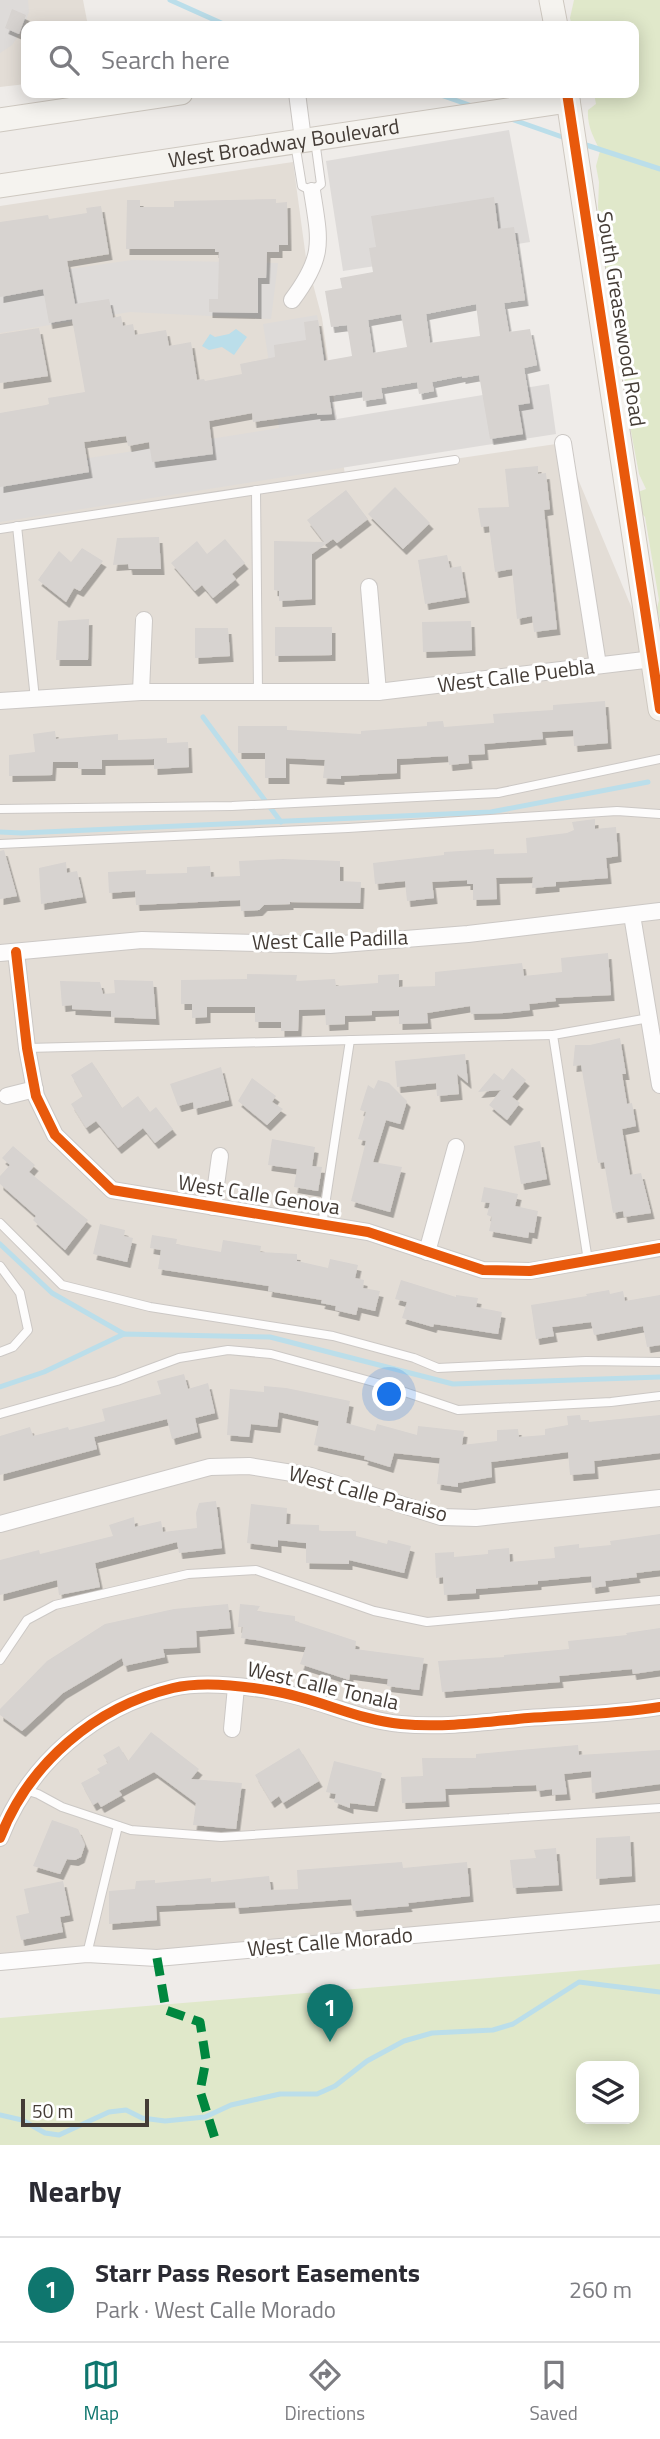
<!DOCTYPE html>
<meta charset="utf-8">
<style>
:root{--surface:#fff;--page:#f2f2f3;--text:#2b2b33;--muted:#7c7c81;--line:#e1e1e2;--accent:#0f766e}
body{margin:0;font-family:"Titillium Web",sans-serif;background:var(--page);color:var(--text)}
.controls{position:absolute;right:21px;bottom:21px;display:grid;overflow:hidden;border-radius:14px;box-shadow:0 4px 18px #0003}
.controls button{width:63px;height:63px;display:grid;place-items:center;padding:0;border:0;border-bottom:2px solid var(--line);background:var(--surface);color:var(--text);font:35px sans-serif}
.scale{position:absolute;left:21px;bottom:18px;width:128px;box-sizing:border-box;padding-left:7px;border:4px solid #443c36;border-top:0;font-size:19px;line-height:24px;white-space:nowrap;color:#443c36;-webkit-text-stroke:5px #fff;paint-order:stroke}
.you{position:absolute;left:390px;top:1395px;width:24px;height:24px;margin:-18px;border:5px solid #fff;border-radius:50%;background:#1a73e8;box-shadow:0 0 0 10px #1a73e833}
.badge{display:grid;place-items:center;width:46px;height:46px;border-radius:50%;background:var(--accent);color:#fff;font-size:23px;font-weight:700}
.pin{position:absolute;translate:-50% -58px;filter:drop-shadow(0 2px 4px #0008)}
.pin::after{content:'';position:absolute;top:37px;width:24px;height:21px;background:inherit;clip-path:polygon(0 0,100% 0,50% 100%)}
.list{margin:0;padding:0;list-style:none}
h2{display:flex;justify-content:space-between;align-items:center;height:91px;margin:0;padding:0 28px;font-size:30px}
h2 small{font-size:23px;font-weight:400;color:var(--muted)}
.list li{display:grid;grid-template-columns:46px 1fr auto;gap:21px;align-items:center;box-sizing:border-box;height:105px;padding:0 28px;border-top:2px solid var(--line)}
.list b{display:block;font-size:26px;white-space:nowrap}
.list p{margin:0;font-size:23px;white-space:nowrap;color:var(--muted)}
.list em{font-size:23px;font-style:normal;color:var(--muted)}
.icon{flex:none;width:38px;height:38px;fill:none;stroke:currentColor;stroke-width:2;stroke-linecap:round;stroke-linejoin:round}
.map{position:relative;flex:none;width:660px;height:2145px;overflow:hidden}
.search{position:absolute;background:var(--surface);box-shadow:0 4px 18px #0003;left:21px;right:21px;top:21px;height:77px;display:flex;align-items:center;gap:18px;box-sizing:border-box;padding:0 24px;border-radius:14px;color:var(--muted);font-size:26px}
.sheet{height:196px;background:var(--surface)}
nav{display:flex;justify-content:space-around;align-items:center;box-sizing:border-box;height:98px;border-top:2px solid var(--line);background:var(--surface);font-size:19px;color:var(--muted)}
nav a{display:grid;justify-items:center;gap:4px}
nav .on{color:var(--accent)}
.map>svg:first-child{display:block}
</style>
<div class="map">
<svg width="660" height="2145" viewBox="0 0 660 2145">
<defs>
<filter id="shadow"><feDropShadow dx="3.5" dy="6" stdDeviation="0" flood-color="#0004"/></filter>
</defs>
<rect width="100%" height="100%" fill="#efece9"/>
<!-- residential -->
<g fill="#e3ddd6">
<polygon points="0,0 83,0 88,26 26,26 26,84 0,87"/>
<polygon points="293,162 306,258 322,318 345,475 563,443 653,659 660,704 660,1906 0,1964 0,206"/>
</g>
<!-- green -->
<g fill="#e0e8ca" fill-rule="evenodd">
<path d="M574,0H660V622L657,608L659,600L645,517L639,510L638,492L646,489L639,474L629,421L624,409L627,390L618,351L619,333L616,309L610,305L598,207L599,182L596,166L600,151C594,137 587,127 588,110L596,104L594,93H634V26H572L570,18Z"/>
<path d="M660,1964V2145H0V2018ZM581,2066H634V2119H581Z"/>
</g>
<!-- parking -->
<g fill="#dedbd9">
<polygon points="0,0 28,0 29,12 23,29 12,45 0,53"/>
<polygon points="509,130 530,242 343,271 326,161"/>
<polygon points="132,260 278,263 271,319 130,312 0,333 0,279"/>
<polygon points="317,315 337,419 549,384 556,434 0,522 0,472 279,428 263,324"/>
</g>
<!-- water -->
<polygon fill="#bbdeea" points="236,329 247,337 234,355 222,347 209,350 202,346 210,334 215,337 229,334"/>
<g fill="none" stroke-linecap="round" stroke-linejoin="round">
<!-- stream -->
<g stroke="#bbdeea" stroke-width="5">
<polyline points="170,0 228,26"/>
<polyline points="435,93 475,107"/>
<polyline points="511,119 568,139"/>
<polyline points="580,143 660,169"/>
<polyline points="203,717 281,822"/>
<polyline points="0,832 22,833 491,812 648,782"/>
<polyline points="0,1244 52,1293 124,1334"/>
<polyline points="0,1387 44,1372 124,1334 270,1337 453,1384 660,1377"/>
<polyline points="0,2115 22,2120 45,2133 59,2135 109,2112 126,2110 142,2118 165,2121 205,2117 231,2105 280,2094 317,2094 335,2086 367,2061 404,2041 432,2033 493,2030 513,2024 579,1982 660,1992"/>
</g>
</g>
<!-- building -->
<g fill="#d7d3d0" fill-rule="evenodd" filter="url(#shadow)">
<polygon points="12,9 26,15 19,34 5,28"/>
<path d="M494,197L498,229L514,227L525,300L504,303L509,332L530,329L537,365L524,368L530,403L518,405L523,434L490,439L479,375L462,378V376L432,382L434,391L419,394L417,382L381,388L383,398L363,401L362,391L329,396L332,414L317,415V413L253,422L252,413L209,421L213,454L152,462L149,442L128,446L126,436L84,442L89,472L0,487V413L46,405L49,404L48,398L85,392L72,319L49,323L43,289L0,297V222L48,215L49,219L87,213L86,208L101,206L109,254L67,261L75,304L109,299L113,318L121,316L123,326L133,324L135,335L166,330L169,346L191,342L197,380L204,379L205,381L242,374L240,364L275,357L274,345L306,340L304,322L318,320L324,361L352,356L347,325L331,327L325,291L342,288L340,278L373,272L369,248L376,247L371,216ZM476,304L480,336L430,343L426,314ZM401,314L407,347L373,353L368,320Z"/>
<polygon points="276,199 276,203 287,202 288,245 279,245 279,252 267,252 266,278 258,278 258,313 209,312 209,299 218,299 219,252 215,252 215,249 126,249 127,200 140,200 140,207 174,207 174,201"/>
<polygon points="39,328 48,376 0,383 0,334"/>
<polygon points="538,466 538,474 546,473 550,509 544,510 557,629 534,632 532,616 517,619 512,569 495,572 489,526 481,527 478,508 509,507 505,469"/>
<polygon points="395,487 430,523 403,549 368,514"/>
<polygon points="346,490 368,519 337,543 333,539 312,554 312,599 279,601 279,591 274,590 274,541 324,542 307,520"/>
<polygon points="159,537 161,569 129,569 128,564 113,565 117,538"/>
<polygon points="225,539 245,563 232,574 236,579 213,598 202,585 195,591 171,563 197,541 207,554"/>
<polygon points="82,548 103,561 80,591 74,588 66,602 38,580 59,551 71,562"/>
<polygon points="447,555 450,568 461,566 466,597 425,604 418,560"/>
<polygon points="89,619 88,660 56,660 58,621"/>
<polygon points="471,621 472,650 423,652 422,622"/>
<polygon points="275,627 332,627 332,655 275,656"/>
<polygon points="195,628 228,628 230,656 195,658"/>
<polygon points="605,701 608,743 574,746 573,730 542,732 543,739 484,744 485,754 468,755 469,763 449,765 448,756 397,759 397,773 341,776 341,779 323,778 325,760 286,758 286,778 265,778 265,753 238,753 238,726 287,726 287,730 361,734 361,731 427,726 427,722 443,721 444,727 494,723 493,714 553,710 553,705"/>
<polygon points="55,731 56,739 118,734 118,740 167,738 167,743 188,742 189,767 154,769 154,759 102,760 102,769 78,769 78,762 53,762 52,775 9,776 9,755 35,752 33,734"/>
<polygon points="595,819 595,829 616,827 618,856 606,858 608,878 556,882 556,886 532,888 533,877 496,878 497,899 473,900 473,884 467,884 467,880 432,882 434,898 407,901 405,881 375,884 373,863 444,855 444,852 494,849 494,854 527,853 526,838 567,833 574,830 572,822"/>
<polygon points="4,850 17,896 0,899 0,851"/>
<polygon points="283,859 340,861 340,881 361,882 360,903 290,902 290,904 264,905 259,910 241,911 240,900 136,905 135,891 109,893 108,872 146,870 146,874 187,873 187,867 210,866 211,877 240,876 239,861"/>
<polygon points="66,862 67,873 77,871 83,897 41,904 39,868"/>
<polygon points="608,953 611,995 555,998 556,1001 529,1004 530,1010 504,1013 471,1014 470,1006 427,1013 428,1023 399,1024 399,1010 372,1011 372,1015 345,1016 345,1024 326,1025 325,1009 299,1010 298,1031 281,1031 281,1022 255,1022 255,1007 207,1007 207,1017 192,1018 192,1004 181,1004 181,980 247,979 247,974 297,975 296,981 335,979 336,986 378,983 378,975 399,974 399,987 435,986 435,972 522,963 524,976 562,972 561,958"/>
<polygon points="114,980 153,981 156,1019 111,1017 111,1011 72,1009 72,1005 62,1006 60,981 100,982 103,994 115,993"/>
<polygon points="620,1038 626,1074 622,1074 627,1104 632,1103 636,1126 622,1129 630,1175 641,1173 651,1213 624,1217 623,1211 613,1213 604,1162 598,1163 581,1065 573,1066 575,1045 590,1045"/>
<polygon points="465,1054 468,1083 457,1074 459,1094 437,1096 436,1083 397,1087 395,1061"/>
<polygon points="92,1062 122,1108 138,1096 150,1112 156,1107 173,1129 155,1143 143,1128 118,1148 96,1121 86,1128 71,1104 83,1096 71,1075"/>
<polygon points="221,1067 229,1100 194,1109 193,1102 178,1106 170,1084"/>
<polygon points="512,1068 526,1080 512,1097 520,1103 507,1120 489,1105 501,1090 478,1092 494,1073 503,1080"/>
<polygon points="252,1078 276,1096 272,1102 283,1109 267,1125 238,1101"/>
<polygon points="378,1080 389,1083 407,1101 400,1124 386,1120 373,1162 402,1167 390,1212 351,1201 366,1141 358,1139 366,1112 360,1110 368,1085 374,1089"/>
<polygon points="272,1139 315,1147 312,1166 322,1167 318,1191 294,1187 297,1169 268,1165"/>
<polygon points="540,1141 547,1179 521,1184 514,1146"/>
<polygon points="13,1146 35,1165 29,1172 88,1220 65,1250 33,1220 36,1216 0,1184 0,1176 10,1165 2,1158"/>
<polygon points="484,1187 518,1194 515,1206 538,1211 534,1233 529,1232 528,1238 489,1231 492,1217 487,1215 490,1203 481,1202"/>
<polygon points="100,1224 125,1230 124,1236 133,1238 127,1262 93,1254"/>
<polygon points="152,1235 177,1239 176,1244 221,1252 223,1240 261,1246 260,1252 297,1254 297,1261 328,1268 330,1259 358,1265 355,1278 364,1280 363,1288 380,1291 375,1311 358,1307 356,1315 335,1310 336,1306 321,1303 322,1300 268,1291 269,1286 158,1269 161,1250 150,1248"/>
<polygon points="401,1280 456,1297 456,1295 478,1298 476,1307 502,1312 498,1334 434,1324 433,1327 402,1318 407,1302 395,1299"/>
<polygon points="609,1290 610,1294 623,1291 625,1301 660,1295 660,1345 647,1347 643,1326 594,1335 591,1322 552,1327 554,1336 536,1339 531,1305 587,1296 586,1294"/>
<polygon points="184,1374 188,1389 208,1383 215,1413 195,1418 198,1432 172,1439 167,1419 94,1437 97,1449 0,1475 0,1436 30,1427 33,1436 68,1427 69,1430 105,1421 102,1409 161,1394 157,1381"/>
<polygon points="264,1386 286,1388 350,1401 346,1423 375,1431 377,1424 417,1435 418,1426 464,1431 462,1445 497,1441 497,1430 518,1429 519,1437 545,1435 545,1429 568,1425 567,1416 580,1415 581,1420 589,1420 589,1422 660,1415 660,1453 594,1461 595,1473 570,1475 568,1452 491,1462 492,1477 458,1483 458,1487 437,1484 440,1458 394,1453 390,1467 364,1459 365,1456 314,1445 319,1421 279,1412 277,1427 251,1424 249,1437 227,1435 230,1389 264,1392"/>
<polygon points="216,1501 222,1548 179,1553 177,1542 95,1563 100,1587 59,1595 57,1580 0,1595 0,1560 39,1550 40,1554 113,1536 109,1525 134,1517 135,1527 161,1521 163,1532 197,1528 196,1513 199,1503"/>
<polygon points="251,1504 287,1508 286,1524 319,1525 319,1531 356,1531 356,1536 387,1544 388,1540 411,1546 404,1573 349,1560 349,1564 306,1563 306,1543 278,1540 278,1547 247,1543"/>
<polygon points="660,1534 660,1570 636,1573 637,1577 605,1581 606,1586 592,1588 591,1576 538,1581 538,1584 476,1589 476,1593 444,1595 443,1577 436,1578 435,1553 454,1552 454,1557 488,1554 488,1550 509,1548 510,1562 555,1558 554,1547 579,1544 579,1548 611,1545 610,1541"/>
<polygon points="228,1604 231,1628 196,1631 197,1647 163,1649 165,1657 124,1666 122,1658 63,1693 22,1731 0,1715 0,1709 47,1661 105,1624 174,1609"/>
<polygon points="240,1604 260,1606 257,1611 295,1616 295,1621 356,1641 355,1649 424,1658 419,1690 387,1686 388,1679 350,1674 349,1680 300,1664 306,1647 241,1638 243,1627 238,1627"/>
<polygon points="660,1628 660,1670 633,1674 632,1669 559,1676 560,1682 442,1692 438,1661 504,1657 504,1655 569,1649 568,1641 627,1635 626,1633"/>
<polygon points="151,1732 199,1769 191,1779 242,1783 236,1829 193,1825 196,1803 154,1772 119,1791 122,1795 101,1807 98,1802 93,1805 81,1783 100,1773 97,1769 108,1763 103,1755 119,1746 128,1761"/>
<polygon points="578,1745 579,1755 660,1750 660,1784 592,1793 591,1771 564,1774 567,1794 552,1795 552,1789 537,1791 536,1785 445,1789 446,1801 402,1803 401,1777 423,1776 422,1758 476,1758 476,1754"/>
<polygon points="299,1748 319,1781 283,1803 279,1796 271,1802 255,1775"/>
<polygon points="334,1761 382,1773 374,1806 350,1803 350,1808 334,1802 336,1794 326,1792"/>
<polygon points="52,1820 78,1829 85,1845 81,1857 75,1860 67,1859 60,1874 33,1866"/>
<polygon points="630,1836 632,1876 596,1879 596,1838"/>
<polygon points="556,1848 559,1885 513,1888 510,1860 536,1858 534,1850"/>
<polygon points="402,1862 403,1868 467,1862 470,1896 408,1903 409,1906 353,1911 351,1899 236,1908 235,1902 156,1906 157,1920 109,1924 109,1891 135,1889 136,1881 155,1880 155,1883 211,1878 211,1882 269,1876 271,1890 298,1889 297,1870"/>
<polygon points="63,1881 70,1915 60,1917 63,1932 21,1940 16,1916 29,1913 24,1889"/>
</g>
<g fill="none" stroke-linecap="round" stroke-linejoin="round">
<defs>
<g id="lane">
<polyline points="295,143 302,186 312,191 321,184 315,140"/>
<polyline points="256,490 258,692"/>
<polyline points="17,526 35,699"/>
<polyline points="0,529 455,460"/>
<polyline points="0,809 232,806 498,793 660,759"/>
<polyline points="0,844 348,828 617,811 660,814"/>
<polyline points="27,1048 553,1035"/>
<polyline points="0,1223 62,1285 150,1307 333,1336 414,1358 438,1368 586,1361 660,1362"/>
<polyline points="322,1225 350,1040"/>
<polyline points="588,1261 553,1035 649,1018"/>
<polyline points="0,1266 20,1293 28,1330 13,1347 0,1352"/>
<polyline points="0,1414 117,1381 179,1358 228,1350 271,1354 381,1384 458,1410 611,1402 660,1396"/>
<polyline points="0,1660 27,1620 55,1605 188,1574 256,1570 374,1611 427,1622 660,1600"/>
<polyline points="25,1790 38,1794 62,1807 131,1830 221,1837 660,1808"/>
<polyline points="87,1954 118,1826"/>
</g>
<g id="street">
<polyline points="297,93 303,139"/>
<path d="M292,300C325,256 320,242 312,191"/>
<polyline points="563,443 598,665"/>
<polyline points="369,587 378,692"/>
<polyline points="141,692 144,620"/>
<polyline points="0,701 141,692 378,692 653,659"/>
<polyline points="632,915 660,1085"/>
<polyline points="16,952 27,1048 36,1096 55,1135 112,1190 368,1232 483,1270 530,1271 660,1248"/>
<polyline points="0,953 142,940 330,945 468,934 660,911"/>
<polyline points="7,1096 35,1089"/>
<polyline points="213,1207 220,1156"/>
<polyline points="427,1252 456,1147"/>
<polyline points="0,1524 210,1467 249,1466 311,1476 441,1517 476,1518 660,1498"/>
<polyline points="232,1729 236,1687"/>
<path d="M0,1838C29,1763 95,1707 173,1688C202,1681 244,1686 273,1691C317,1698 357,1720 401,1724C443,1728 486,1722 528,1718C572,1715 617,1714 660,1707"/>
<polyline points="0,1962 87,1954 157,1958 660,1913"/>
</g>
<g id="secondary">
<polyline points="551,0 556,26"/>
<polyline points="567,93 660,709"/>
<polyline points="0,120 181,93"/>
<path id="s1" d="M0,186L568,101"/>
</g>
</defs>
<!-- lane casing -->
<use href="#lane" stroke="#ccc8c5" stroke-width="10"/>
<!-- street casing -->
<use href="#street" stroke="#ccc8c5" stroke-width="18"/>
<!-- secondary casing -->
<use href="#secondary" stroke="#cec8c0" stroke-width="25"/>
<!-- lane -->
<use href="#lane" stroke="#fdfcfc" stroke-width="8"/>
<!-- street -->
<use href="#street" stroke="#fdfcfc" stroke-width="16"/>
<!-- secondary -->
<use href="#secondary" stroke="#f5f3ef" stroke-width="23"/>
<!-- quiet -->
<polyline stroke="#00873e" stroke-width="9" stroke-dasharray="18 9" stroke-linecap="butt" points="157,1958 166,2010 200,2022 206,2060 200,2091 217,2145"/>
<defs>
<g id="cycleway">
<polyline points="567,93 660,709"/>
<polyline points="16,952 27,1048 36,1096 55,1135 112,1190 368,1232 483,1270 530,1271 660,1248"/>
<path d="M0,1838C29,1763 95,1707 173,1688C202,1681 244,1686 273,1691C317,1698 357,1720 401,1724C443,1728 486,1722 528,1718C572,1715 617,1714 660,1707"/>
</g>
</defs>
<!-- cycleway casing -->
<use href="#cycleway" stroke="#fff" stroke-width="15"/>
<!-- cycleway -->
<use href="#cycleway" stroke="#e8590c" stroke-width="10"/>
</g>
<g text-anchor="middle" stroke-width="6" stroke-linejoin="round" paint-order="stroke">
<!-- street labels -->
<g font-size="21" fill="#443c36" stroke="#fff">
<text dy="7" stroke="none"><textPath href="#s1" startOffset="287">West Broadway Boulevard</textPath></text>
<text transform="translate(621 319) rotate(81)" y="7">South Greasewood Road</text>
<text transform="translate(516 676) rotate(-7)" y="7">West Calle Puebla</text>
<text transform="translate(330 940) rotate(-2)" y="7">West Calle Padilla</text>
<text transform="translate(259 1195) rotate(9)" y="7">West Calle Genova</text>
<text transform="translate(368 1494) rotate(15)" y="7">West Calle Paraiso</text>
<text transform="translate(323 1686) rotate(13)" y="7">West Calle Tonala</text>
<text transform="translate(330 1942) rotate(-5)" y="7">West Calle Morado</text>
</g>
</g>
</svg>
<div class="controls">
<button><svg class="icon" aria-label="layers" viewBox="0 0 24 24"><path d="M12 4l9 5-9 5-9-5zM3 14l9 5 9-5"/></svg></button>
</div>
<div class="scale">50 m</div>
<div class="you"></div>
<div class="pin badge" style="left:330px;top:2042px">1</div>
<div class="search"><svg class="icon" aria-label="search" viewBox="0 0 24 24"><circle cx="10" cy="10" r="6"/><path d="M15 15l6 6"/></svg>Search here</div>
</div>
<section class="sheet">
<h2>Nearby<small></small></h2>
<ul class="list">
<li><span class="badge">1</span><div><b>Starr Pass Resort Easements</b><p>Park · West Calle Morado</p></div><em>260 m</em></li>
</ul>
</section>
<nav>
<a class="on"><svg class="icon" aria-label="map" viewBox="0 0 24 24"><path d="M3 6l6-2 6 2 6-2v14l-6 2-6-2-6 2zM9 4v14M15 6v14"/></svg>Map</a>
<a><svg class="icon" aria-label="directions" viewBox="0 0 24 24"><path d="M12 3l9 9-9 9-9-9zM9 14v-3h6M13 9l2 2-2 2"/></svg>Directions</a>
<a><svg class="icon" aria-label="saved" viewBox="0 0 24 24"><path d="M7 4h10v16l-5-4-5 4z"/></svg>Saved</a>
</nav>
